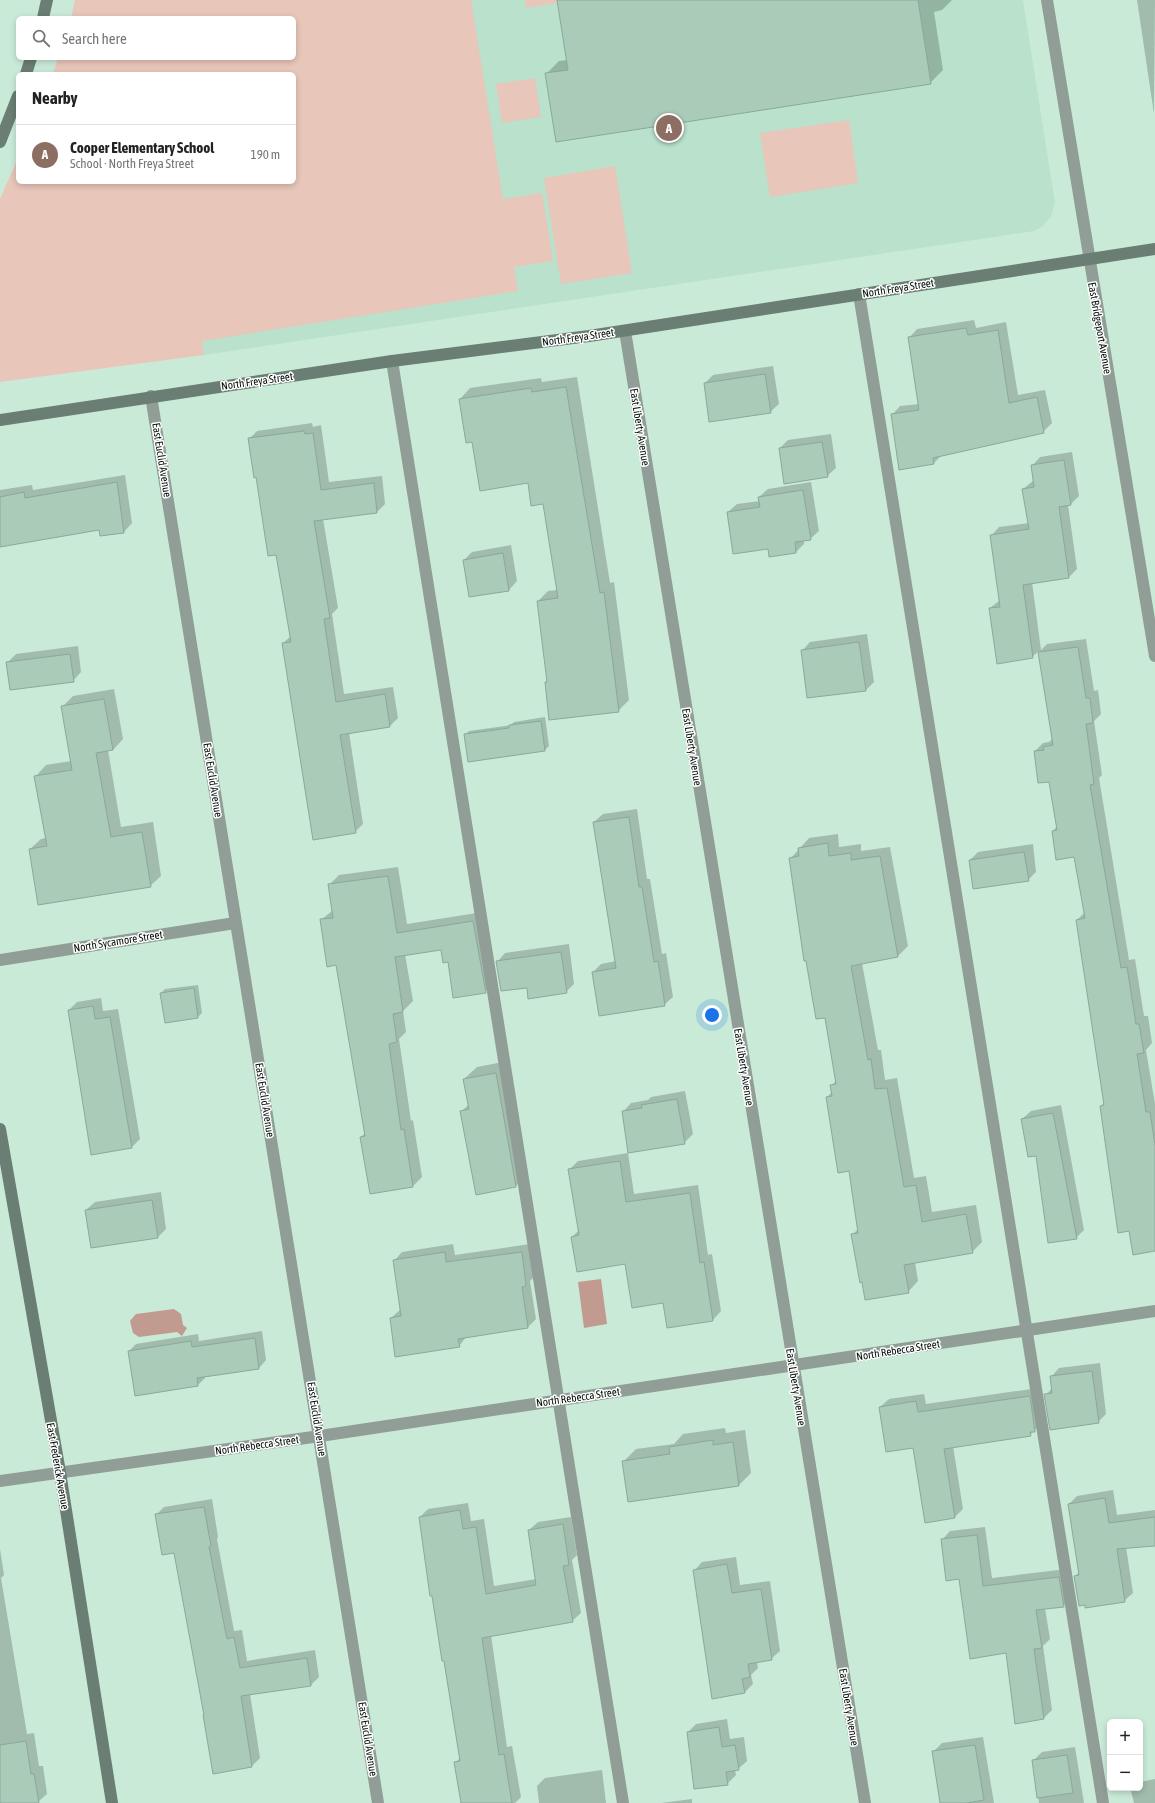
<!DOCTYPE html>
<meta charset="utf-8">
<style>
:root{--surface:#fff;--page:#f2f2f2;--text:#222;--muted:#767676;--line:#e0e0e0;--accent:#b04824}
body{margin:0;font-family:"Asap Condensed",sans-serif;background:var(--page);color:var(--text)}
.controls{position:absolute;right:12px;bottom:12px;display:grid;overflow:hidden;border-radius:6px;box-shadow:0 2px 6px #0003}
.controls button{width:36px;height:36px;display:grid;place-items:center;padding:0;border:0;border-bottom:1px solid var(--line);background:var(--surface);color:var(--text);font:20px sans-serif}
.you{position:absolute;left:712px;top:1015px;width:14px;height:14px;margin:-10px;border:3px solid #fff;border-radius:50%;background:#1a73e8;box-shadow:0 0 0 6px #1a73e833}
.badge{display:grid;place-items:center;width:26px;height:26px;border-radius:50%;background:var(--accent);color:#fff;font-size:13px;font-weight:700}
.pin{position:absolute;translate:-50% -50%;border:2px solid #fff;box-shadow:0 1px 4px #0006}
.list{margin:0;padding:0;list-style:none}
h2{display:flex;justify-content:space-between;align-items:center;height:52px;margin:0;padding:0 16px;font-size:17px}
h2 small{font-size:13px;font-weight:400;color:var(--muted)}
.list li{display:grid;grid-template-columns:26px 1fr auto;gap:12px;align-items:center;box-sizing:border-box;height:60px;padding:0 16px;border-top:1px solid var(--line)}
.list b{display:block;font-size:15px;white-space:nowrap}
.list p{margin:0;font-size:13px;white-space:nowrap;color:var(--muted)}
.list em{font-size:13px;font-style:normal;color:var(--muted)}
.icon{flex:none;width:22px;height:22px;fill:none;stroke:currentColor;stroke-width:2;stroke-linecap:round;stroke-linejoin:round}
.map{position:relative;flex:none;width:1155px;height:1803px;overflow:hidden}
.search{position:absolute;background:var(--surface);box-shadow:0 2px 6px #0003;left:16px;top:16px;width:280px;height:44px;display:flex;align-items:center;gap:10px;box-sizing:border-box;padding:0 14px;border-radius:6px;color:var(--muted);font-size:15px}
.panel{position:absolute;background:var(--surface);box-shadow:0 2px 6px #0003;left:16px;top:72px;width:280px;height:112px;border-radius:6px}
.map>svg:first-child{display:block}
</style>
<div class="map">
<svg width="1155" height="1803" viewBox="0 0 1155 1803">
<rect width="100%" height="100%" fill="#caead8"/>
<!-- built -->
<polygon fill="#b9e1cb" points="154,0 1023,0 1055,203 1051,216 1043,226 1034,231 204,355 202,341 294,182 294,18"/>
<!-- green -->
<g fill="#e8c6ba">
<polygon points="75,0 471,0 503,199 542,193 553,261 514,267 518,291 202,341 204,355 0,382 0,199 18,158 18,182 294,182 294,74 53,74 58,58 294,58 294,18 71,18"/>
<polygon points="525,0 557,0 557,3 526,8"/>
<polygon points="535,78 541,117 502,123 496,84"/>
<polygon points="849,120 858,183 770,197 760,133"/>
<polygon points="615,166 632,273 561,284 544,178"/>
</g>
<!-- water -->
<g fill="#c19b8f">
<polygon points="601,1279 607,1324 584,1328 578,1282"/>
<polygon points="174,1309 181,1314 183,1325 187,1328 182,1336 177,1332 139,1337 133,1333 130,1321 136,1314"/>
</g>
<!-- shadow -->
<g fill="#0003">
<polygon points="558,0 952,0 942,10 934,12 943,70 930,83 546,74 559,61 567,60"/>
<polygon points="1137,0 1155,0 1154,114"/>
<polygon points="974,320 976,328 1006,322 1018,395 1045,390 1052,423 1043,432 942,455 934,463 892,415 900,406 919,404 909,338 917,329"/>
<polygon points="773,366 779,404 770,412 705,383 713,375"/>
<polygon points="577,377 610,583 614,582 629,700 618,711 546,682 548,680 538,601 548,591 558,590 544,503 528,482 473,441 460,399 470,388 541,378 542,382"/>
<polygon points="312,423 313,427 321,425 329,482 382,476 385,504 377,512 323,519 338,608 332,614 344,694 393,687 398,718 390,726 349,732 363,824 355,832 283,643 291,636 277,554 249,439 257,431"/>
<polygon points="831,434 836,468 827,476 780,448 788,440"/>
<polygon points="1072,452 1079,496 1071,504 1068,505 1077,569 1069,577 1032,582 1041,650 1047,644 1086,639 1094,691 1098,690 1101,714 1094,721 1102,775 1099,778 1129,960 1135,959 1144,1016 1148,1016 1152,1043 1146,1050 1155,1104 1155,1250 1130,1230 1101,1106 1104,1103 1077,920 1085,912 1075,856 1053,831 1057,826 1050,781 1035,751 1043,743 1049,742 1052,739 1039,651 1032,657 990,608 1000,600 991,536 999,527 1029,523 1023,489 1034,480 1032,466 1040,457"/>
<polygon points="125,475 132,523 124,532 101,535 100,529 0,546 0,490 32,485 33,490"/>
<polygon points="811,482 819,531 810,539 804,540 804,544 796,552 768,547 728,512 737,504 760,501 759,497 768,489"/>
<polygon points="511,545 517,581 509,590 464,560 472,552"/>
<polygon points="867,634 874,682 866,690 802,651 810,642"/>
<polygon points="78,646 81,672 73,681 8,662 16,654"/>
<polygon points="114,689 123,739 113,750 108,750 121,827 153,822 161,876 150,886 30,849 41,839 46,838 36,776 46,765 71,761 62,707 73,696"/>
<polygon points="545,717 549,746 545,750 465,735 469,731 511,725 514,722"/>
<polygon points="637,809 647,879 650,879 662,954 666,953 673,997 664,1005 593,972 601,964 616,961 594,822 603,814"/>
<polygon points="838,834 839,847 861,844 861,851 890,847 908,946 898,956 862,963 878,1050 881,1050 885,1080 897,1078 914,1178 926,1176 932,1212 976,1205 982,1242 972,1252 915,1262 918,1281 908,1292 852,1235 859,1228 849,1170 827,1097 832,1092 831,1086 836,1081 826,1017 791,858 809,838"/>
<polygon points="1033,844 1036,872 1028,880 970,860 978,852"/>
<polygon points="398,867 407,924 483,912 495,983 485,992 449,961 442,949 405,954 413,1001 403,1011 406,1032 399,1039 411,1121 413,1120 422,1177 413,1186 361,1137 365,1133 337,964 321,920 333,910 329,885 339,875"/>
<polygon points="569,944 574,984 566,992 497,962 505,953"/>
<polygon points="198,985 202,1013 198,1017 161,993 165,989"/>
<polygon points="101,998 103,1011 118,1009 140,1139 132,1147 69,1010 77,1002"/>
<polygon points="508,1061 528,1174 516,1186 477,1194 462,1111 469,1104 464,1079 477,1067"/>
<polygon points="685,1091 693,1134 684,1143 623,1112 631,1103 648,1100 651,1097"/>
<polygon points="1061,1105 1084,1230 1076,1238 1022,1119 1031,1111"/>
<polygon points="628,1153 634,1194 698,1185 708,1255 712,1254 721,1311 713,1320 664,1302 626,1263 572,1237 579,1230 570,1169 578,1161"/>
<polygon points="161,1192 166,1229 158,1237 86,1210 95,1202"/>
<polygon points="453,1244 455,1255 530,1244 534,1277 530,1281 536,1319 528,1327 467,1336 459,1346 391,1318 401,1309 394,1261 402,1252"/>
<polygon points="262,1331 266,1360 259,1368 205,1376 205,1378 198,1385 129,1351 136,1344 198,1334 199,1341"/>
<polygon points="1100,1363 1106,1414 1098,1422 1046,1395 1052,1388 1051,1377 1059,1368"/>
<polygon points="1038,1388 1043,1422 1030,1435 953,1446 963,1509 955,1517 926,1522 914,1447 880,1407 889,1399 924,1394 926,1404"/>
<polygon points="725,1428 726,1433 745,1430 751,1473 739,1485 623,1462 636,1449 674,1444 683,1434"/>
<polygon points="1113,1490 1117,1515 1155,1510 1155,1545 1126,1547 1133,1593 1124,1601 1075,1576 1080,1571 1069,1504 1077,1496"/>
<polygon points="212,1499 218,1537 217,1539 234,1631 242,1630 247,1661 315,1650 319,1677 311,1685 250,1694 260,1758 252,1766 205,1715 175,1552 156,1515 164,1507"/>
<polygon points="468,1503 471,1521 484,1519 494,1586 536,1579 529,1530 538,1522 571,1517 577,1555 572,1560 581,1613 572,1621 491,1635 507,1747 512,1746 521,1797 515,1803 462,1803 455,1763 460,1758 420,1517 428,1509"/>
<polygon points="985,1527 992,1578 1067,1569 1072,1598 1063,1606 1045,1608 1050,1639 1043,1646 1052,1710 1044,1718 1016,1722 1007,1652 960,1578 942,1540 950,1531"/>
<polygon points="0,1549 4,1575 1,1578 27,1734 34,1733 39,1766 43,1766 47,1794 38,1802 33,1803 0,1803"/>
<polygon points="736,1557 740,1585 770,1581 780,1651 771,1659 757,1662 758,1668 751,1675 753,1684 745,1692 694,1571 702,1562"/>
<polygon points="727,1719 730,1739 744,1737 747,1761 738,1769 735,1770 736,1775 727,1784 688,1732 696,1724"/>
<polygon points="983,1737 994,1803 940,1803 933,1752 942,1743"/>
<polygon points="1075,1747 1084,1803 1039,1803 1033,1761 1042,1752"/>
<polygon points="602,1770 606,1803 539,1803 537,1786 545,1778"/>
<polygon points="1155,1779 1155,1803 1134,1803 1131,1791 1134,1788 1140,1788 1140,1782"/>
<polygon points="692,1799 692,1803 661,1803"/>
</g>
<!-- building -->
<g fill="#abcbb9" stroke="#8aa998">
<polygon points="557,0 918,0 931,84 556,142 545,73 568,70"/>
<polygon points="966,328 968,335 998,330 1009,403 1037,397 1044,433 933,458 934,464 899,470 891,414 919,410 908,337"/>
<polygon points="765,374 771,413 709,422 704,383"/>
<polygon points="566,387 600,593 604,592 619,712 549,720 545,682 547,682 537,601 558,598 543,504 531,506 528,483 480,491 472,442 466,443 459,399 531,388 532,392"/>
<polygon points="304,431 305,434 313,433 321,490 374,483 377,513 314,521 330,618 324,619 336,702 385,694 390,727 340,735 356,833 313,840 282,643 291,642 276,555 268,556 256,477 254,478 248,438"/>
<polygon points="822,442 828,477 784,484 779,448"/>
<polygon points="1064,460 1071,505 1059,507 1069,578 1023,585 1033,658 997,664 989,608 1000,607 990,535 1029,529 1022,489 1034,487 1031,465"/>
<polygon points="117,482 124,533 100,536 99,530 0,547 0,497 24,492 25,498"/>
<polygon points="803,490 811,540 795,542 796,553 769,557 768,549 733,554 727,512 760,507 758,497"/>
<polygon points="503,553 509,591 469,597 463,560"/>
<polygon points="859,642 866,691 807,698 801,650"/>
<polygon points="1078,647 1086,698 1090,698 1093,723 1086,724 1094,784 1090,785 1121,968 1127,967 1136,1024 1139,1024 1144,1053 1137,1054 1146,1112 1150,1112 1155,1145 1155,1251 1133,1255 1129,1231 1118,1233 1100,1106 1104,1105 1076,920 1085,918 1074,857 1056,860 1052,831 1057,830 1049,782 1038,783 1034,751 1044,750 1043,747 1053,745 1038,652"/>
<polygon points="70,654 74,682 10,690 6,662"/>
<polygon points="104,699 113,750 96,753 111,837 142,832 151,887 38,905 29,849 47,846 34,776 72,770 61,706"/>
<polygon points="541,721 545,751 468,762 464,734 509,728 509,725"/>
<polygon points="629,817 639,887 642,887 654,962 658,961 665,1006 599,1016 592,972 616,968 593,822"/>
<polygon points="828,843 829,856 851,853 851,860 880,856 898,957 851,966 868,1060 871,1059 875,1089 887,1088 904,1187 916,1185 922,1222 966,1214 973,1253 904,1265 909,1293 865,1300 862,1282 860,1283 851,1234 858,1233 849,1171 838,1173 826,1097 832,1096 830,1085 836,1084 825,1018 816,1019 806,961 804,961 789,858 799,856 798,848"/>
<polygon points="1024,852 1029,881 973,889 969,860"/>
<polygon points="388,876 397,933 473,921 486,993 453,998 448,962 443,963 441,950 395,957 403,1012 393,1014 397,1042 389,1044 401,1130 404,1129 413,1187 370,1194 360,1137 365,1136 336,965 327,967 320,919 333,918 328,884"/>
<polygon points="561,952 567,993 528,999 527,988 501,991 496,961"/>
<polygon points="194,988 198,1018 165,1023 160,993"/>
<polygon points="93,1006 95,1019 110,1017 132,1148 91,1155 68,1010"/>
<polygon points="496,1073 516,1187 476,1195 460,1111 469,1109 463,1079"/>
<polygon points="677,1099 685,1144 628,1153 622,1111 642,1108 641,1105"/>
<polygon points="1053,1113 1077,1239 1048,1243 1036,1156 1028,1157 1021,1119"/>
<polygon points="620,1161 626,1202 690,1193 700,1263 704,1262 713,1321 667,1328 663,1303 632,1308 625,1264 577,1272 571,1237 579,1235 568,1169"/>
<polygon points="152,1200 158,1238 91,1248 85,1210"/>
<polygon points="445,1252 446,1262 522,1252 526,1286 522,1287 528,1328 458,1339 460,1347 395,1357 390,1318 401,1316 393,1260"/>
<polygon points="255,1338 259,1369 197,1378 198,1386 135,1396 128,1351 191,1341 192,1347"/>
<polygon points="1092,1371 1099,1423 1050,1430 1044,1394 1052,1393 1050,1376"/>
<polygon points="1030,1396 1035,1432 1030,1432 1031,1436 944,1449 955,1518 925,1523 913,1448 886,1452 879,1407 916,1401 918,1412"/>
<polygon points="713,1440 713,1445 733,1442 739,1486 628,1502 622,1461 670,1454 669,1447"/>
<polygon points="1105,1498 1109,1523 1155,1517 1155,1546 1117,1549 1125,1602 1085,1608 1085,1605 1079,1606 1074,1576 1079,1575 1068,1504"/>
<polygon points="204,1507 211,1546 209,1547 227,1639 234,1637 240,1668 307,1658 311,1686 241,1696 252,1767 213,1774 203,1715 204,1715 174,1553 162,1555 155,1514"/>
<polygon points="460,1510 463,1529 476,1527 486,1594 536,1585 528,1530 563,1524 569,1565 563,1566 573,1622 482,1638 499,1755 504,1754 512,1803 461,1803 454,1762 460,1761 444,1661 442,1661 432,1596 430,1596 419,1517"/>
<polygon points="977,1535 983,1586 1059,1577 1064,1607 1036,1610 1042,1648 1034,1649 1044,1719 1015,1724 1006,1653 970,1659 959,1579 946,1581 941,1539"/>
<polygon points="727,1564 732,1593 761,1589 772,1660 748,1664 750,1677 742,1679 745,1693 712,1699 693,1570"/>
<polygon points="719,1727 722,1747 735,1745 739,1770 726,1772 728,1785 694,1789 687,1732"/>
<polygon points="26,1741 31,1774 34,1774 39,1803 0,1803 0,1745"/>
<polygon points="975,1745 984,1800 967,1803 940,1803 932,1751"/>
<polygon points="1067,1755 1073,1793 1037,1798 1032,1760"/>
</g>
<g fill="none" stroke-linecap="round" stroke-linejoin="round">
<!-- lane -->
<g stroke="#919e97" stroke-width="12">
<polyline points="859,294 1103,1803"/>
<polyline points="392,361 623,1803"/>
</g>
<!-- street -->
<g stroke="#919e97" stroke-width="12">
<polyline points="1047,0 1155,656"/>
<polyline points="625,331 865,1803"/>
<polyline points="151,396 378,1803"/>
<polyline points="0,960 235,923"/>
<polyline points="0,1481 320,1436 1155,1311"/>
</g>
<!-- secondary -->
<g stroke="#6a7e73" stroke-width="12">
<polyline points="43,18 47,0"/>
<polyline points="26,74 31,58"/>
<polyline points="0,142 18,96"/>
<polyline points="0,420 392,361 589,336 1155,249"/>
<polyline points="0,1129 60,1472 112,1803"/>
</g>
</g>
<g text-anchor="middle" stroke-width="3" stroke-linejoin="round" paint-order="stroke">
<!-- street labels -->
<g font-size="11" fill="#040f09" stroke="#fff">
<text transform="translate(898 288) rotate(-9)" y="4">North Freya Street</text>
<text transform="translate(1100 328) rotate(80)" y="4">East Bridgeport Avenue</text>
<text transform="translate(578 337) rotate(-8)" y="4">North Freya Street</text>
<text transform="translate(257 381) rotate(-8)" y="4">North Freya Street</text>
<text transform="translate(640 427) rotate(81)" y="4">East Liberty Avenue</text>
<text transform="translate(162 460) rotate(81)" y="4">East Euclid Avenue</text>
<text transform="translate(692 747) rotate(81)" y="4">East Liberty Avenue</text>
<text transform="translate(213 780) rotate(81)" y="4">East Euclid Avenue</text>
<text transform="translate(118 941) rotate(-9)" y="4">North Sycamore Street</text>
<text transform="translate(744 1067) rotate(81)" y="4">East Liberty Avenue</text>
<text transform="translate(265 1100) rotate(81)" y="4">East Euclid Avenue</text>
<text transform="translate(898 1350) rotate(-9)" y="4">North Rebecca Street</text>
<text transform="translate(796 1387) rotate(81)" y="4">East Liberty Avenue</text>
<text transform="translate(578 1397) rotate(-8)" y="4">North Rebecca Street</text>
<text transform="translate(317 1419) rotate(81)" y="4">East Euclid Avenue</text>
<text transform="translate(257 1445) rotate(-8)" y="4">North Rebecca Street</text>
<text transform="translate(58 1466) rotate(80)" y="4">East Frederick Avenue</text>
<text transform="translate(849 1707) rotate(81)" y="4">East Liberty Avenue</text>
<text transform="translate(368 1739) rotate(81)" y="4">East Euclid Avenue</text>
</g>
</g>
</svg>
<div class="controls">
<button>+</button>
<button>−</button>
</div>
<div class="you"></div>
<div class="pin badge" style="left:669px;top:128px;background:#8d6e63">A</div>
<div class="search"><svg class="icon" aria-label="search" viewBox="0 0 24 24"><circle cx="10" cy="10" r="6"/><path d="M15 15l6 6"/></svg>Search here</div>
<section class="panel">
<h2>Nearby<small></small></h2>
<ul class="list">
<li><span class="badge" style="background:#8d6e63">A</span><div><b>Cooper Elementary School</b><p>School · North Freya Street</p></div><em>190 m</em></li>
</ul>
</section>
</div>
